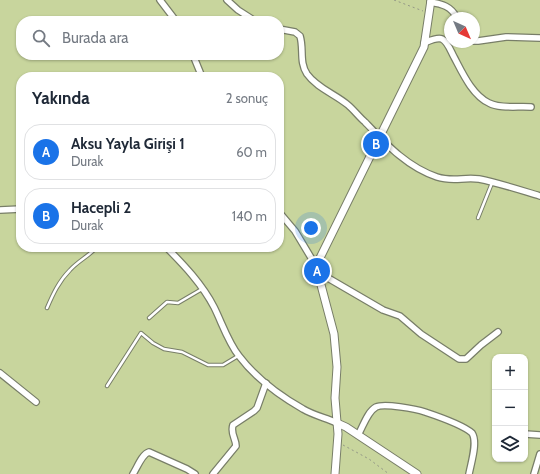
<!DOCTYPE html>
<html lang="tr">
<meta charset="utf-8">
<style>
:root{--surface:#fff;--page:#f6f6f7;--text:#1f2937;--muted:#747a83;--line:#e0e1e3;--accent:#1a73e8}
body{margin:0;font-family:Cabin,sans-serif;background:var(--page);color:var(--text)}
.controls{position:absolute;right:12px;bottom:12px;display:grid;overflow:hidden;border-radius:8px;box-shadow:0 1px 3px #0004}
.controls button{width:36px;height:36px;display:grid;place-items:center;padding:0;border:0;border-bottom:1px solid var(--line);background:var(--surface);color:var(--text);font:20px sans-serif}
.compass{position:absolute;left:444px;top:12px;width:36px;height:36px;border-radius:50%;background:var(--surface);box-shadow:0 1px 3px #0004;rotate:136deg}
.you{position:absolute;left:311px;top:228px;width:14px;height:14px;margin:-10px;border:3px solid #fff;border-radius:50%;background:#1a73e8;box-shadow:0 0 0 6px #1a73e833}
.badge{display:grid;place-items:center;width:26px;height:26px;border-radius:50%;background:var(--accent);color:#fff;font-size:13px;font-weight:700}
.pin{position:absolute;translate:-50% -50%;border:2px solid #fff;box-shadow:0 1px 4px #0006}
.list{margin:0;padding:0;list-style:none}
h2{display:flex;justify-content:space-between;align-items:center;height:52px;margin:0;padding:0 16px;font-size:17px}
h2 small{font-size:13px;font-weight:400;color:var(--muted)}
.list li{display:grid;grid-template-columns:26px 1fr auto;gap:12px;align-items:center;box-sizing:border-box;height:56px;margin:0 8px 8px;padding:0 8px;border:1px solid var(--line);border-radius:16px}
.list b{display:block;font-size:15px;white-space:nowrap}
.list p{margin:0;font-size:13px;white-space:nowrap;color:var(--muted)}
.list em{font-size:13px;font-style:normal;color:var(--muted)}
.icon{flex:none;width:22px;height:22px;fill:none;stroke:currentColor;stroke-width:2;stroke-linecap:round;stroke-linejoin:round}
.map{position:relative;flex:none;width:540px;height:474px;overflow:hidden}
.search{position:absolute;background:var(--surface);box-shadow:0 1px 3px #0004;left:16px;top:16px;width:268px;height:44px;display:flex;align-items:center;gap:10px;box-sizing:border-box;padding:0 14px;border-radius:16px;color:var(--muted);font-size:15px}
.panel{position:absolute;background:var(--surface);box-shadow:0 1px 3px #0004;left:16px;top:72px;width:268px;height:180px;border-radius:16px}
.map>svg:first-child{display:block}
</style>
<div class="map">
<svg width="540" height="474" viewBox="0 0 540 474">
<rect width="100%" height="100%" fill="#eef4dc"/>
<!-- green -->
<path fill="#c8d59d" fill-rule="evenodd" d="M0,0H540V474H0ZM450,18H474V42H450ZM21,21H279V55H21ZM21,77H279V247H21ZM495,357H525V459H495Z"/>
<g fill="none" stroke-linecap="round" stroke-linejoin="round">
<defs>
<g id="lane">
<polyline points="478,218 492,183"/>
<path d="M47,308C53,294 59,281 70,270C78,261 89,256 97,247"/>
<polyline points="149,318 167,302 178,303 202,289"/>
<polyline points="107,386 141,333 153,343 164,349 182,352 208,365 223,365 238,356"/>
</g>
<g id="street">
<polyline points="160,0 176,21"/>
<polyline points="227,0 238,10 255,21"/>
<path d="M430,2C442,4 451,6 457,18"/>
<path d="M279,29L295,32L300,36C304,49 299,62 307,74C317,88 335,94 348,105C354,110 359,117 365,122C386,144 407,167 437,177C453,182 463,177 479,179C499,183 520,190 540,196"/>
<polyline points="474,41 478,41 506,37 540,38"/>
<path d="M424,43C429,41 437,37 442,39C448,42 451,52 454,57C462,72 472,95 489,103C500,109 518,106 531,107"/>
<polyline points="193,55 202,77"/>
<polyline points="0,210 21,209"/>
<polyline points="279,212 295,231 316,266"/>
<path d="M166,247C184,265 202,284 214,307C222,323 228,342 239,356C255,377 280,396 303,409C313,415 326,418 337,423"/>
<polyline points="318,275 328,278 383,310 400,316 421,334 459,359 466,359 481,345 498,332"/>
<polyline points="0,373 36,402"/>
<polyline points="525,434 540,435"/>
<path d="M358,435C363,427 367,412 376,407C384,403 416,409 425,412C437,416 463,425 472,433C478,442 471,463 469,474"/>
<path d="M133,474C137,468 142,454 149,452L187,469L195,474"/>
<path d="M213,474L236,446C236,439 230,433 233,425L254,411L257,408L266,383"/>
<polyline points="534,474 540,454"/>
</g>
<g id="secondary">
<polyline points="337,423 346,427 417,474"/>
<polyline points="335,474 338,434 335,398 337,367 334,334 316,266 424,47 431,0"/>
</g>
</defs>
<!-- lane casing -->
<use href="#lane" stroke="#787e68" stroke-width="4.5"/>
<!-- street casing -->
<use href="#street" stroke="#787e68" stroke-width="8"/>
<!-- secondary casing -->
<use href="#secondary" stroke="#787e68" stroke-width="9"/>
<!-- path -->
<g stroke="#939786" stroke-width="1" stroke-dasharray="2 3" stroke-linecap="butt">
<polyline points="394,0 423,11"/>
<polyline points="158,55 168,59 188,59"/>
<polyline points="343,445 369,459 389,474"/>
</g>
<!-- lane -->
<use href="#lane" stroke="#fff" stroke-width="2.5"/>
<!-- street -->
<use href="#street" stroke="#fff" stroke-width="5.5"/>
<!-- secondary -->
<use href="#secondary" stroke="#fff" stroke-width="7"/>
</g>
</svg>
<div class="controls">
<button>+</button>
<button>−</button>
<button><svg class="icon" aria-label="layers" viewBox="0 0 24 24"><path d="M12 4l9 5-9 5-9-5zM3 14l9 5 9-5"/></svg></button>
</div>
<svg class="compass" viewBox="-18 -18 36 36"><path d="M0-13l5 13h-10z" fill="#e53935"/><path d="M0 13l5-13h-10z" fill="#747a83"/></svg>
<div class="you"></div>
<div class="pin badge" style="left:317px;top:271px">A</div>
<div class="pin badge" style="left:376px;top:144px">B</div>
<div class="search"><svg class="icon" aria-label="search" viewBox="0 0 24 24"><circle cx="10" cy="10" r="6"/><path d="M15 15l6 6"/></svg>Burada ara</div>
<section class="panel">
<h2>Yakında<small>2 sonuç</small></h2>
<ul class="list">
<li><span class="badge">A</span><div><b>Aksu Yayla Girişi 1</b><p>Durak</p></div><em>60 m</em></li>
<li><span class="badge">B</span><div><b>Hacepli 2</b><p>Durak</p></div><em>140 m</em></li>
</ul>
</section>
</div>
